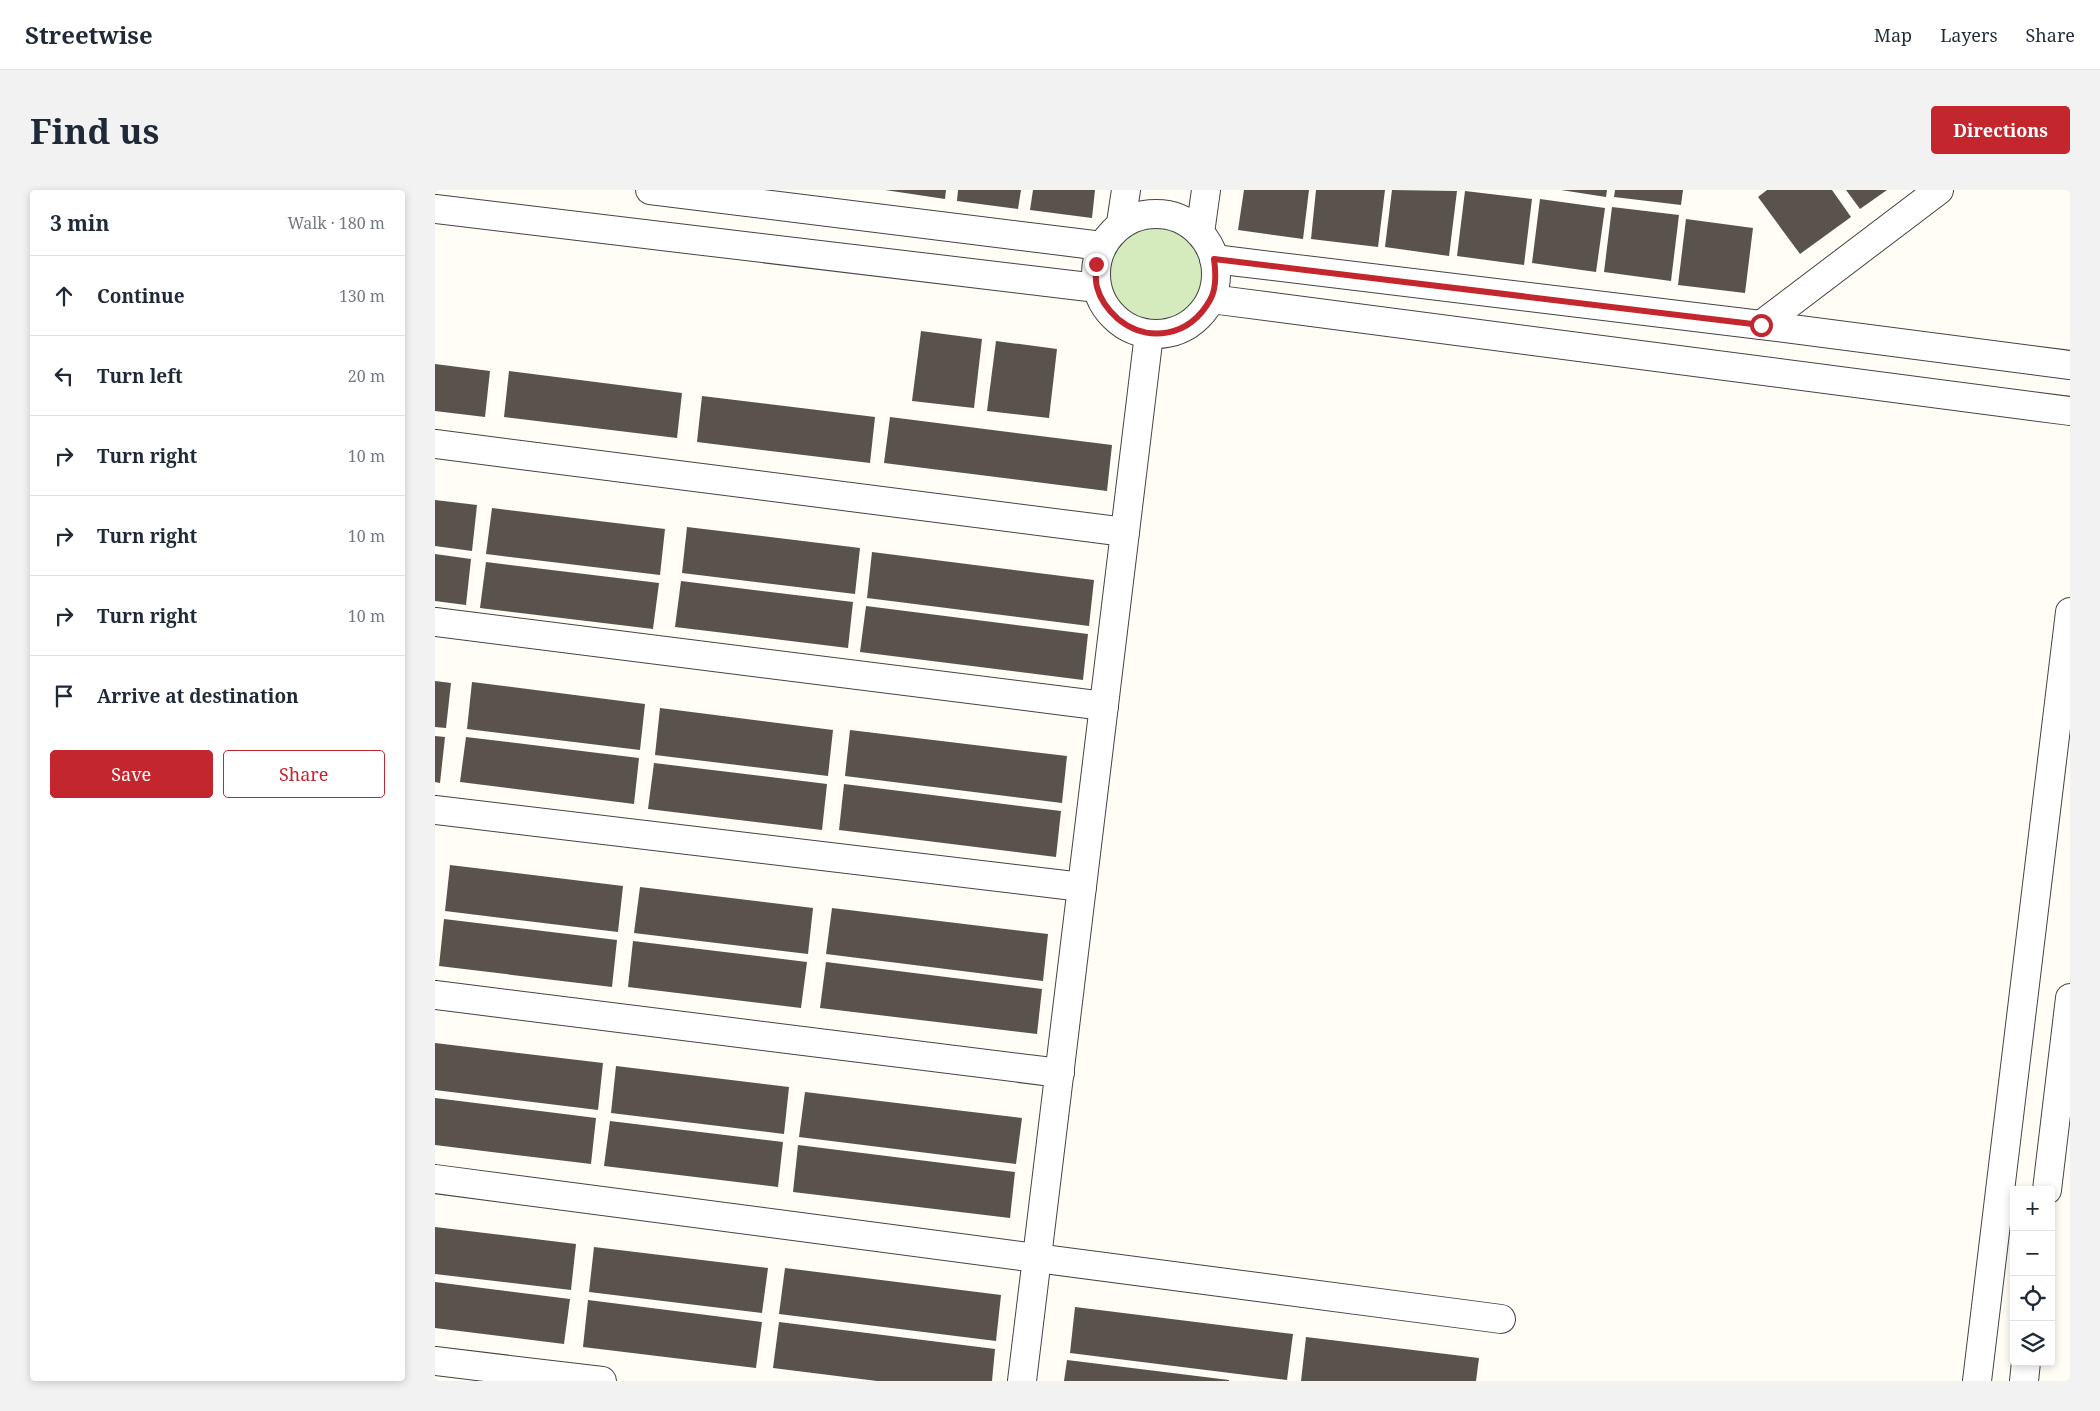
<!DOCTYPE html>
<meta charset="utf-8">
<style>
:root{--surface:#fff;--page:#f2f2f3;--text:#1f2937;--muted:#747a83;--line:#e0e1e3;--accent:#c4262e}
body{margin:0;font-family:"Noto Serif",serif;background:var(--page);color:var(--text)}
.controls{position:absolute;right:15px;bottom:15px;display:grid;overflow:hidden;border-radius:5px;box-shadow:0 2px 8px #0003}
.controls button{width:45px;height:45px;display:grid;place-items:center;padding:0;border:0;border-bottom:1px solid var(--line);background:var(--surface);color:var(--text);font:25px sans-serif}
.stop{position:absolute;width:15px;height:15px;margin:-11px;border:4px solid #c4262e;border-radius:50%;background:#fff}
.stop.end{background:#c4262e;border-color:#fff;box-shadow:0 1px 5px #0008}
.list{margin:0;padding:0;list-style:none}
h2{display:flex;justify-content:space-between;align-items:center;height:65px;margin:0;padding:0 20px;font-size:21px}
h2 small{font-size:16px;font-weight:400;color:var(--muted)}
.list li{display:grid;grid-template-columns:32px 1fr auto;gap:15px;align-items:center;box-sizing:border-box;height:80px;padding:0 20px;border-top:1px solid var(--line)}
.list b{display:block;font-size:19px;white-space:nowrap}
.list em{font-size:16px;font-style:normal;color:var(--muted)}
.actions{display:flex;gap:10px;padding:15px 20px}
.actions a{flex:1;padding:11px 0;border:1px solid var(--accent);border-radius:5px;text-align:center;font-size:18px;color:var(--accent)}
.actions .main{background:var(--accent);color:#fff}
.icon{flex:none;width:28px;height:28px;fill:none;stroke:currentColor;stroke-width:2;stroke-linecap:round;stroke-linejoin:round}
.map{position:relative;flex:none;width:1635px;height:1191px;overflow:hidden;border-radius:5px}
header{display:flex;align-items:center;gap:30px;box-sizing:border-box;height:70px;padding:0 25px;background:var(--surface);border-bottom:1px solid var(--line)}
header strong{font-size:24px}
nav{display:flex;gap:28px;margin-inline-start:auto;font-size:18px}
.intro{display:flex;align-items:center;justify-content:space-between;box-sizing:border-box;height:120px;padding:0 30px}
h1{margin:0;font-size:35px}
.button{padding:12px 22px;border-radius:5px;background:var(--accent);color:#fff;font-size:18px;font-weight:700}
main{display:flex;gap:30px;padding:0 30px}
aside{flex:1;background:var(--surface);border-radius:5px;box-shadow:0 2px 8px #0003}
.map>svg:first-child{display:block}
</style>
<header>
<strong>Streetwise</strong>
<nav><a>Map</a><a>Layers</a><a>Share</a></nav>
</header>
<div class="intro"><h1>Find us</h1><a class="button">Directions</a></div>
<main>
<aside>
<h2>3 min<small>Walk · 180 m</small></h2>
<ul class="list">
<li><svg class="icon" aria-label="ahead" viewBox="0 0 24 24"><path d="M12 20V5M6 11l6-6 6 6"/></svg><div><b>Continue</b></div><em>130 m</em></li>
<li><svg class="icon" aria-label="left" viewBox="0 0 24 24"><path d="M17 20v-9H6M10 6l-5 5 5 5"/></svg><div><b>Turn left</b></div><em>20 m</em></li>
<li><svg class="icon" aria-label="right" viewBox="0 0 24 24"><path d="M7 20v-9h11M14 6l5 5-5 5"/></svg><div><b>Turn right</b></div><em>10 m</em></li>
<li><svg class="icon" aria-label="right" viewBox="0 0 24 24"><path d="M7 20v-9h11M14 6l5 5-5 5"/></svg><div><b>Turn right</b></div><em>10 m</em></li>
<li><svg class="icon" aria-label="right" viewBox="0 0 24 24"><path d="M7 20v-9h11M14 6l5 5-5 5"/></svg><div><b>Turn right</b></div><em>10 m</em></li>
<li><svg class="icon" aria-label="arrive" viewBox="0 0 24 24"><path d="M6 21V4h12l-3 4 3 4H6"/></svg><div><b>Arrive at destination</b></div></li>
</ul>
<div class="actions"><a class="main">Save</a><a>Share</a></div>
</aside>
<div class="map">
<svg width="1635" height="1191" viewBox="0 0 1635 1191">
<rect width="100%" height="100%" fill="#fffdf5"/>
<!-- green -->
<circle fill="#d5ebbd" cx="721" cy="83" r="46"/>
<!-- building -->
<g fill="#5a524d">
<polygon points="450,0 511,0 510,9"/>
<polygon points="523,0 586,0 583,19 522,11"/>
<polygon points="598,0 660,0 657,28 595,20"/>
<polygon points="809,0 874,0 868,49 803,40"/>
<polygon points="881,0 950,0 943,57 876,49"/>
<polygon points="957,0 1022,1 1014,66 950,57"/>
<polygon points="1126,0 1172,0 1171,7"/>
<polygon points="1180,0 1248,0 1246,15 1179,7"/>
<polygon points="1332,0 1397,0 1416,27 1365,64 1323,7"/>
<polygon points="1411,0 1452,0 1425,19"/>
<polygon points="1030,1 1097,9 1089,75 1022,66"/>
<polygon points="1105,9 1170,18 1161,82 1097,73"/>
<polygon points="1177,17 1244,25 1236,91 1169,82"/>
<polygon points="1251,29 1318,38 1310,103 1243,95"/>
<polygon points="486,141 547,149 539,218 477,211"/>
<polygon points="561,151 622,159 614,228 552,221"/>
<polygon points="0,174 55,181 50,227 0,221"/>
<polygon points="74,181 247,203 242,248 69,227"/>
<polygon points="267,206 440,227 435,273 262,252"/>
<polygon points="455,227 677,255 672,301 449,273"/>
<polygon points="0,310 42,315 37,361 0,356"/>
<polygon points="57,318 230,339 225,385 51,364"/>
<polygon points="252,337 425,358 420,404 247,383"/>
<polygon points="437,362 659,390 654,436 432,408"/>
<polygon points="0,364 36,369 31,415 0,411"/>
<polygon points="51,372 224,393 218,439 45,418"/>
<polygon points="246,391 418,412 413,458 240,437"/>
<polygon points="431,416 653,444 648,490 425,462"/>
<polygon points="0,491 16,493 11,538 0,537"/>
<polygon points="37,492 210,514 205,560 32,539"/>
<polygon points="225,518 398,540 393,586 220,565"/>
<polygon points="415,540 632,566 627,613 410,586"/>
<polygon points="0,546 10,547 5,593 0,592"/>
<polygon points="31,547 204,568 199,614 25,592"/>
<polygon points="219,573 392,594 387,640 213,619"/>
<polygon points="409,594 626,621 621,667 404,640"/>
<polygon points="15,675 188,696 183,742 10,721"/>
<polygon points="205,697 378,718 373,764 199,743"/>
<polygon points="397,718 613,744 608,791 391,764"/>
<polygon points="9,729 182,750 177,797 4,776"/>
<polygon points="198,751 372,772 366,818 193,797"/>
<polygon points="391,772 607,799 602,844 385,818"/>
<polygon points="0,853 168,873 163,920 0,900"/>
<polygon points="181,876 354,897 349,944 176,923"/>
<polygon points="370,902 587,928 581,974 364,947"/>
<polygon points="0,908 161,928 156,974 0,955"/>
<polygon points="175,931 348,952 343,997 169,976"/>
<polygon points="363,955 580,982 575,1028 358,1002"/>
<polygon points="0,1037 141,1054 136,1100 0,1084"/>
<polygon points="159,1057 333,1078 327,1123 154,1102"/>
<polygon points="350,1078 566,1105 561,1151 344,1124"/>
<polygon points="0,1092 135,1109 129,1154 0,1138"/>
<polygon points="153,1110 327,1132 321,1178 148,1157"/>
<polygon points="640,1117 858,1144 852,1190 635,1163"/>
<polygon points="344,1132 560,1159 557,1191 442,1191 338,1178"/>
<polygon points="871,1147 1044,1168 1041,1191 866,1191"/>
<polygon points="632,1170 794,1190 794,1191 629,1191"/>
</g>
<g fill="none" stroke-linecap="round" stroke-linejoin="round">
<defs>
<g id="minor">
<polyline points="215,0 667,56"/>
<polyline points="0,19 662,98"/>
<circle cx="721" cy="84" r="60"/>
<polyline points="686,33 691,0"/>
<polyline points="765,43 771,0"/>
<polyline points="779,69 1326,135 1635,175"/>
<polyline points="776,109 1635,221"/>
<polyline points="1326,135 1504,0"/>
<polyline points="0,254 690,342"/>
<polyline points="0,432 669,516"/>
<polyline points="0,620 647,697"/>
<polyline points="0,805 625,883"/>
<polyline points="0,989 1066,1129"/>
<polyline points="1612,1000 1635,808"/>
<polyline points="0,1171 167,1191"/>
<polyline points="587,1191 714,144"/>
<polyline points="1542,1191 1635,422"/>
<polyline points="1589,1191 1591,1172"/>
</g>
</defs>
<!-- minor casing -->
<use href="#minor" stroke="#444" stroke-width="30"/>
<!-- minor -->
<use href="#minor" stroke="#fff" stroke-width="28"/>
</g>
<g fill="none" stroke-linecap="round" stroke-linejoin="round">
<!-- route -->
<path stroke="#c4262e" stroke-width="6" d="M661,74C661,81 660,90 662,97C665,109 674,121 683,129C714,154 755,146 775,110C782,98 781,83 779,69L1326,135"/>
</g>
</svg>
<div class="controls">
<button>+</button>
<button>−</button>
<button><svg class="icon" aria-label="locate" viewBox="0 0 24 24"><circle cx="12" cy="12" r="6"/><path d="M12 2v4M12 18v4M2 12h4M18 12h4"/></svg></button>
<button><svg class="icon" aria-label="layers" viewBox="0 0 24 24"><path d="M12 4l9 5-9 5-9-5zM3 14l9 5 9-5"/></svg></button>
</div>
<div class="stop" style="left:1326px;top:135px"></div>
<div class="stop end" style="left:661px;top:74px"></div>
</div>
</main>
